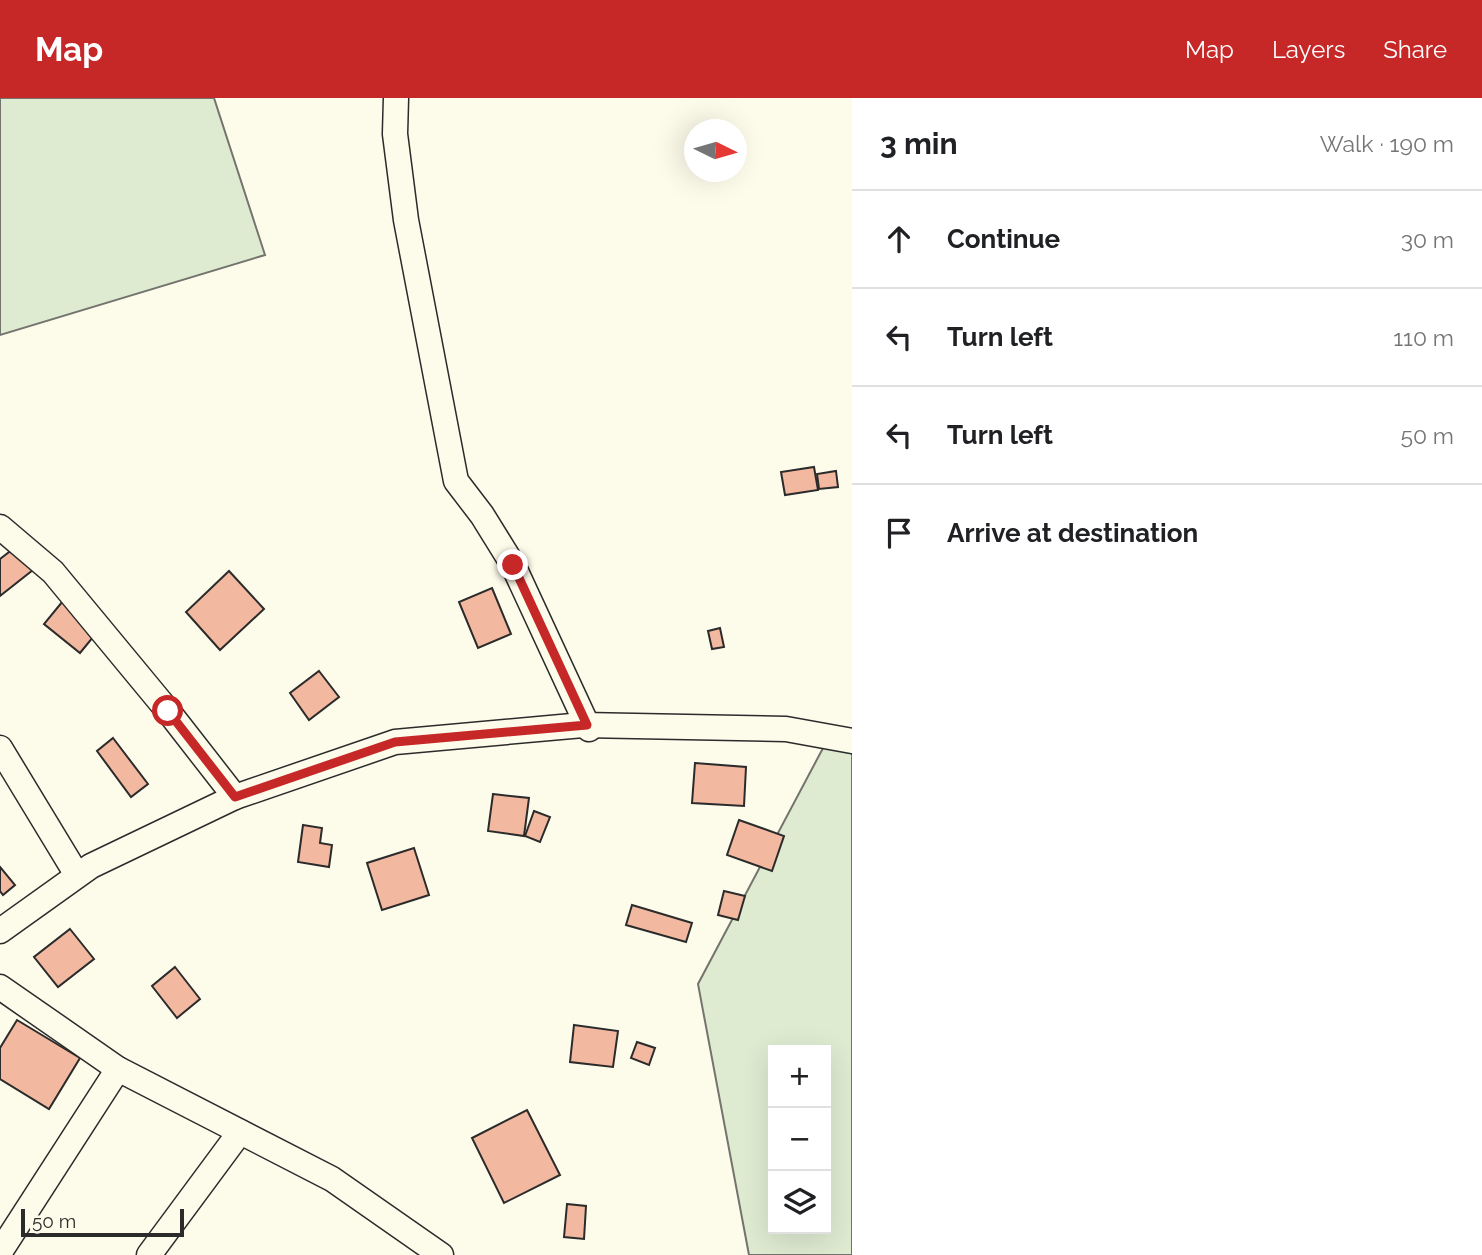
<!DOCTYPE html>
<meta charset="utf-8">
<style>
:root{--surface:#fff;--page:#f6f6f6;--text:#202124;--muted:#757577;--line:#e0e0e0;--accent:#c62828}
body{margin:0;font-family:Raleway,sans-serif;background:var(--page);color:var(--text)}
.controls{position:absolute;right:21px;bottom:21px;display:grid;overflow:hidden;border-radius:0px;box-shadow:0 7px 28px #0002}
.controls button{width:63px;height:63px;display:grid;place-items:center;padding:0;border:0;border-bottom:2px solid var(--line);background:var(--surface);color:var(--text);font:35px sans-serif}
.compass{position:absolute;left:684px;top:21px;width:63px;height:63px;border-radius:50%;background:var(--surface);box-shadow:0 7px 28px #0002;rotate:95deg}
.scale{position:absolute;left:21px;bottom:18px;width:163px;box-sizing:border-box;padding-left:7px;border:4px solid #2b2b2b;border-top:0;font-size:19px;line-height:24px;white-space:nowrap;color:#2b2b2b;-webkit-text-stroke:5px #fdfbea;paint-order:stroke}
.stop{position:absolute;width:21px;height:21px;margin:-16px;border:5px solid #c62828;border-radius:50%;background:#fff}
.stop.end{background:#c62828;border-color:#fff;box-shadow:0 2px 7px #0008}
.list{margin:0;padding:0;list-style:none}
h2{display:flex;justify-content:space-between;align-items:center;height:91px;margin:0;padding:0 28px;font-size:30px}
h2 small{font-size:23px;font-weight:400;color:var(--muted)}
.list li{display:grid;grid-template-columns:46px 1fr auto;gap:21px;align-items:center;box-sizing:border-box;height:98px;padding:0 28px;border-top:2px solid var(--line)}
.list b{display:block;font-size:26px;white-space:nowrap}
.list em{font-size:23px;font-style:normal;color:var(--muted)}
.icon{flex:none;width:38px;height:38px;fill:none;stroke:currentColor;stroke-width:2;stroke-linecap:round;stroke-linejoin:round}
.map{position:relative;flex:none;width:852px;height:1157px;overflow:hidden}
header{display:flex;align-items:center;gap:42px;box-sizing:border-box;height:98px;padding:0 35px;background:var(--accent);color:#fff}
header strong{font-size:33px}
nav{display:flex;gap:38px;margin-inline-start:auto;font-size:24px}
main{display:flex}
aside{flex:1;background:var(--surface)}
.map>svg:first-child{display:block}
</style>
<header>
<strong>Map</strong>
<nav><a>Map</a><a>Layers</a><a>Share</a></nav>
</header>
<main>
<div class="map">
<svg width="852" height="1157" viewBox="0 0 852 1157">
<rect width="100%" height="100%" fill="#fdfbea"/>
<!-- green -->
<g fill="#deebd1" stroke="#74746e" stroke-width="2" fill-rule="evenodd">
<polygon points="0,0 214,0 265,157 0,237"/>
<path d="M831,635L852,643V1157H749L698,886ZM773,952H826V1131H773Z"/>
</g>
<!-- building -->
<g fill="#f2b8a0" stroke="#2b2b2b" stroke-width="2">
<polygon points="814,369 818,392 785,397 781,374"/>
<polygon points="836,373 838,389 819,391 817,376"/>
<polygon points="26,441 43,464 0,498 0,461"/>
<polygon points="229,473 264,511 220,552 186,514"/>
<polygon points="492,490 511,536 478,550 459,504"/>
<polygon points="67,498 103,527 80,555 44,526"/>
<polygon points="720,530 724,549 712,551 708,533"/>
<polygon points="319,573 339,599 309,622 290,595"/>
<polygon points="113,640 148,686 131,699 97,653"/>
<polygon points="695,665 746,669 744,708 692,705"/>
<polygon points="493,696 529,700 524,738 488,733"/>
<polygon points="534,713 550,719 540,744 525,738"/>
<polygon points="739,722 784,738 772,773 727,757"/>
<polygon points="303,727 322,730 320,745 332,747 329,769 298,764"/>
<polygon points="414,750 429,797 382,812 367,765"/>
<polygon points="0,769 15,787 3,797 0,793"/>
<polygon points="724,793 745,798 738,822 718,817"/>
<polygon points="632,807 692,825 686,844 626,827"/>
<polygon points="70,831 94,861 58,889 34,859"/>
<polygon points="175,869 200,901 177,920 152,888"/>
<polygon points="17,922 80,960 49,1011 0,981 0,950"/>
<polygon points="574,927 618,933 613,969 570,964"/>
<polygon points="637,944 655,950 649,967 631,960"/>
<polygon points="527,1012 560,1077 504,1105 472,1040"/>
<polygon points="567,1106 586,1108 584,1141 564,1139"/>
</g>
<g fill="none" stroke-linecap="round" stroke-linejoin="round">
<defs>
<g id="minor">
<polyline points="396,0 395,36 406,122 456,383 482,417 513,467 589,631"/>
<polyline points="0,429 53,474 168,613 235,699"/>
<polyline points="0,650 77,777"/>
<polyline points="0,833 91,768 235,699 395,644 583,627 786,631 852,643"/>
<polyline points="0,889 118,971 332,1081 441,1157"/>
<polyline points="0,1154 118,971"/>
<polyline points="149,1157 240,1034"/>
</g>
</defs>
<!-- minor casing -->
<use href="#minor" stroke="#2b2b2b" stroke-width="27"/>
<!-- minor -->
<use href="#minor" stroke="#fdfbea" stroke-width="24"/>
</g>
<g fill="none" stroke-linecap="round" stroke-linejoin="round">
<!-- route -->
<polyline stroke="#c62828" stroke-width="9" points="168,613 235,699 395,644 587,627 513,467"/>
</g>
</svg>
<div class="controls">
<button>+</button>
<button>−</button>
<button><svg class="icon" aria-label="layers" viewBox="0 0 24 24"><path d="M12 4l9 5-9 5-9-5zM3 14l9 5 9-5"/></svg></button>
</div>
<svg class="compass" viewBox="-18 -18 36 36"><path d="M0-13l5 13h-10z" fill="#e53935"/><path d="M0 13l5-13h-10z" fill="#757577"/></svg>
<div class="scale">50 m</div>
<div class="stop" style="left:168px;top:613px"></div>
<div class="stop end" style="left:513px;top:467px"></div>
</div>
<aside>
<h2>3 min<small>Walk · 190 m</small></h2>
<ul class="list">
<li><svg class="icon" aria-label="ahead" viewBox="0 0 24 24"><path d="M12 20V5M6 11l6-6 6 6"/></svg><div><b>Continue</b></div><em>30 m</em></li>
<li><svg class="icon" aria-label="left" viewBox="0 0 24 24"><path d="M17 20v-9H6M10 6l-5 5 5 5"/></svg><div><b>Turn left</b></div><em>110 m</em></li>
<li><svg class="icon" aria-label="left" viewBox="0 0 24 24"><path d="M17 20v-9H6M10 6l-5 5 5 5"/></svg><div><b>Turn left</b></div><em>50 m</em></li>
<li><svg class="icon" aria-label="arrive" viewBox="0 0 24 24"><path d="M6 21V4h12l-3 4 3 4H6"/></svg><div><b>Arrive at destination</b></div></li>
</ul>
</aside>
</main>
